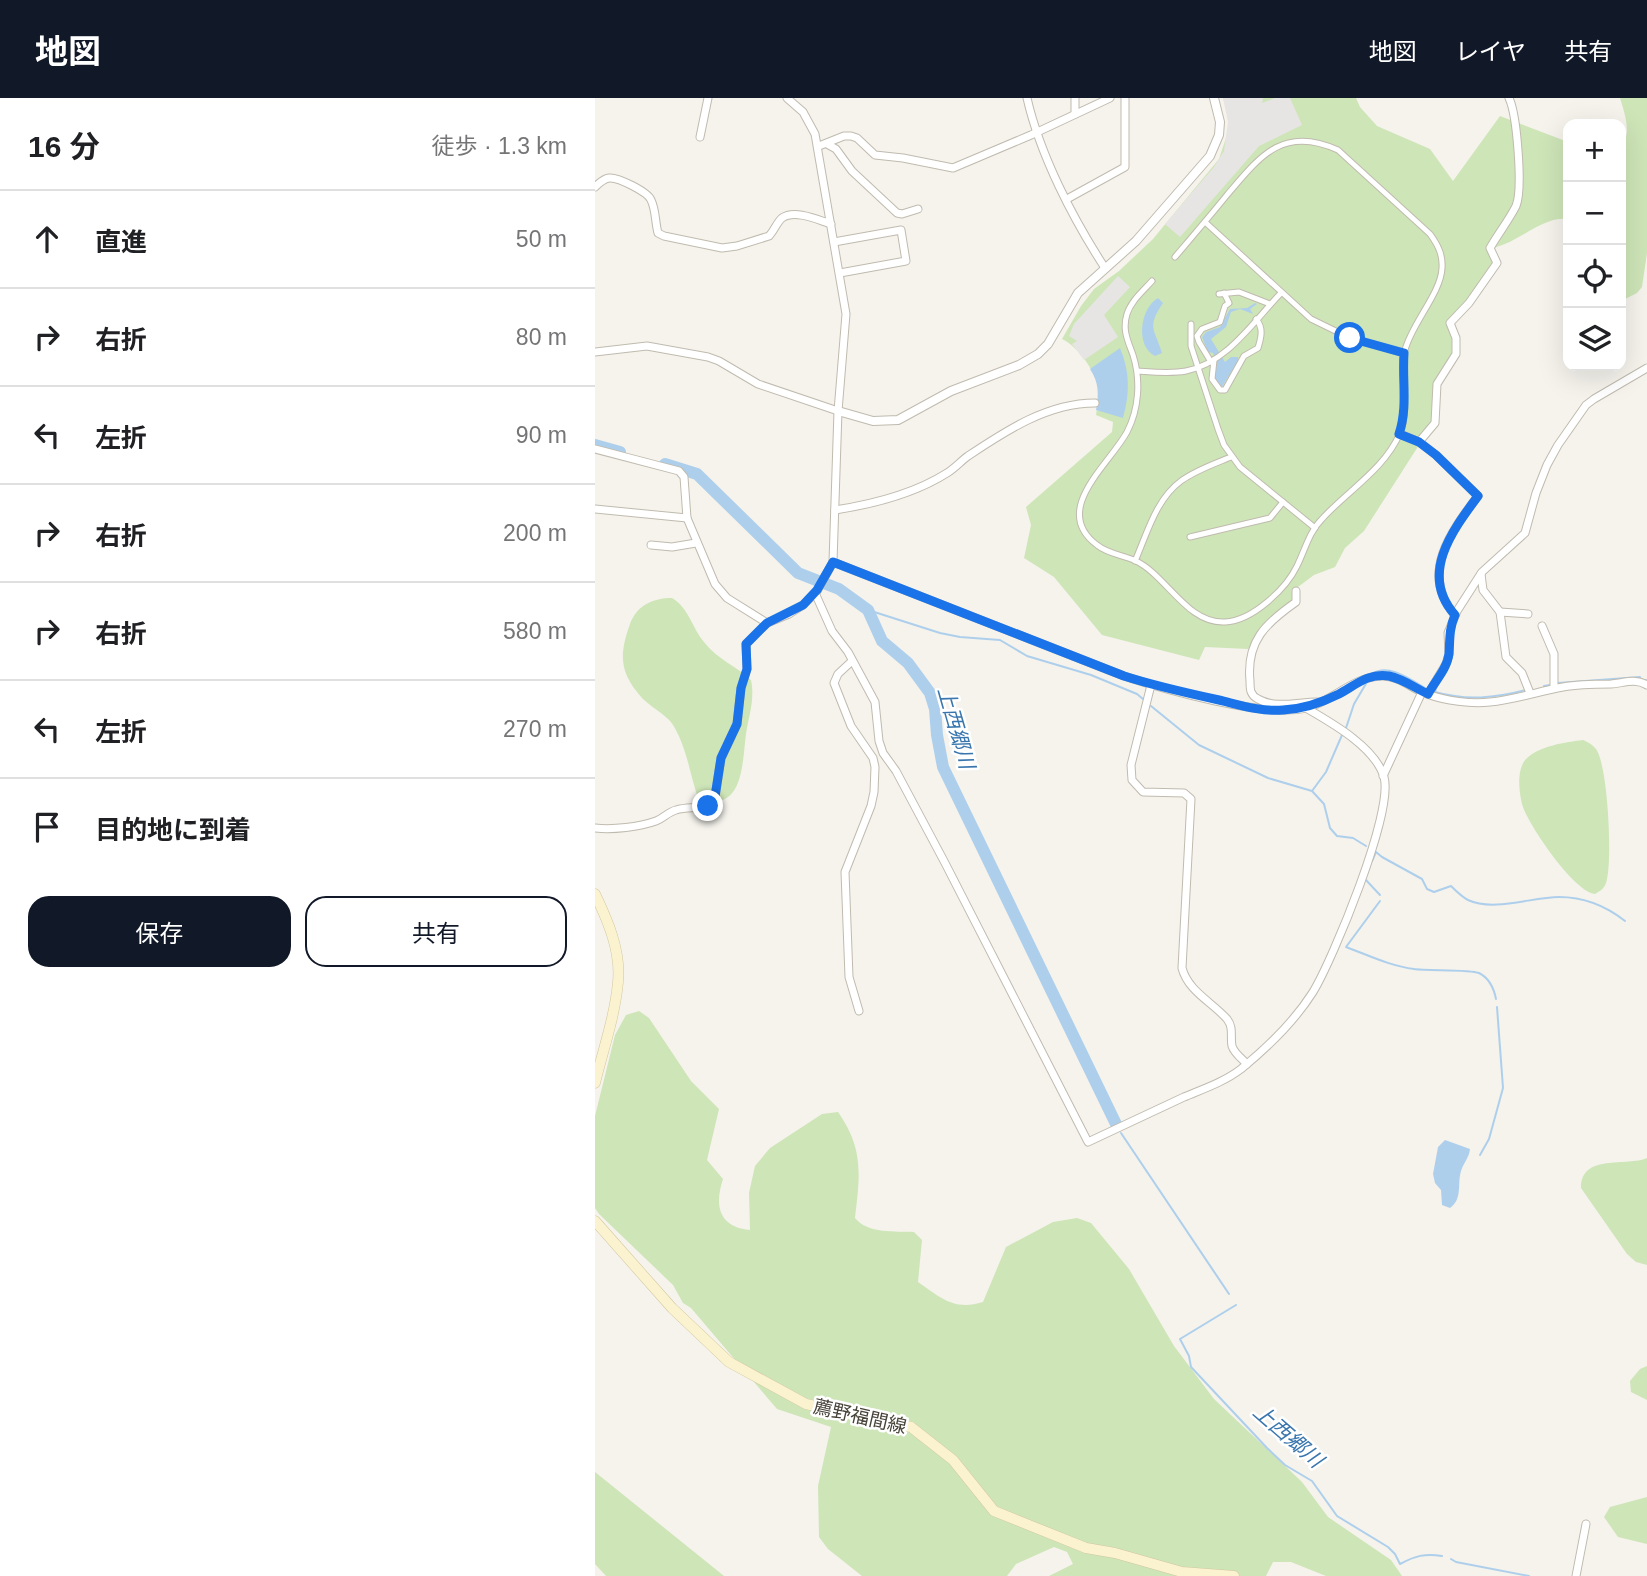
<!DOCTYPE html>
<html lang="ja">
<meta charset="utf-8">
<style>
:root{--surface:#fff;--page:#f2f2f2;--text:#202124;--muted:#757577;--line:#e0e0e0;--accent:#111827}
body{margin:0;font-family:Helvetica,"Noto Sans JP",sans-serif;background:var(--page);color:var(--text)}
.controls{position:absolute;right:21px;top:21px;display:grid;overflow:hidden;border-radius:14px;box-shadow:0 7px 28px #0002}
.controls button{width:63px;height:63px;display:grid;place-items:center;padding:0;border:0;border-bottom:2px solid var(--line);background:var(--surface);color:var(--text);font:35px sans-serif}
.stop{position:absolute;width:21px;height:21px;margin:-16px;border:5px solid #1a73e8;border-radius:50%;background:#fff}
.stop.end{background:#1a73e8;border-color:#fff;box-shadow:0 2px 7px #0008}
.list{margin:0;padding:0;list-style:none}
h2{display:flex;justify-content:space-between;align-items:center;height:91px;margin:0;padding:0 28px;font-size:30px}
h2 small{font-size:23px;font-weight:400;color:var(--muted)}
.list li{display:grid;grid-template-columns:46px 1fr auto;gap:21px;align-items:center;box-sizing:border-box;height:98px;padding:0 28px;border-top:2px solid var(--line)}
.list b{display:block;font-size:26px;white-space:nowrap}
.list em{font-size:23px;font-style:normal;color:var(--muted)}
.actions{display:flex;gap:14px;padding:21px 28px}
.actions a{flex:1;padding:16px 0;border:2px solid var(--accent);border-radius:21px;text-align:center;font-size:24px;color:var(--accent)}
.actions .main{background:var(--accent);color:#fff}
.icon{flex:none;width:38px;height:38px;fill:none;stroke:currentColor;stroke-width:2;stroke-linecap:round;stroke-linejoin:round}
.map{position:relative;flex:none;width:1052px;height:1478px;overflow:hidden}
header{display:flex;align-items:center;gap:42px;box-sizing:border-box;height:98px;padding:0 35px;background:var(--accent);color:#fff}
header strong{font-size:33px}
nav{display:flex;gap:38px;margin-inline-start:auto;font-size:24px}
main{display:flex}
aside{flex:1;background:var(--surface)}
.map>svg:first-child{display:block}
</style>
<header>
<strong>地図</strong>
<nav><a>地図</a><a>レイヤ</a><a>共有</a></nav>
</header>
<main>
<aside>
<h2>16 分<small>徒歩 · 1.3 km</small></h2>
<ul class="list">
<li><svg class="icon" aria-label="ahead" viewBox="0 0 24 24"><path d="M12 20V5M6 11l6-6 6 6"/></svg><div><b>直進</b></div><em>50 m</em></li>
<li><svg class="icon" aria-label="right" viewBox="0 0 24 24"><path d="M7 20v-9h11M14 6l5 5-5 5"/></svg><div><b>右折</b></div><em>80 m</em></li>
<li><svg class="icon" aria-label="left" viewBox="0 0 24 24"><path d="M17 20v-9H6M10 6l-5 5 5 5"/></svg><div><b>左折</b></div><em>90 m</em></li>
<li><svg class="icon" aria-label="right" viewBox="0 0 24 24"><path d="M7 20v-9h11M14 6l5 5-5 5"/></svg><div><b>右折</b></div><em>200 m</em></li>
<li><svg class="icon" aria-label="right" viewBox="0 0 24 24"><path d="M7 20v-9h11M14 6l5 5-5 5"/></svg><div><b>右折</b></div><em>580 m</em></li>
<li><svg class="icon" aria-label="left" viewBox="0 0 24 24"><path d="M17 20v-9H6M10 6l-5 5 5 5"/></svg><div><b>左折</b></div><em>270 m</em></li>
<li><svg class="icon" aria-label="arrive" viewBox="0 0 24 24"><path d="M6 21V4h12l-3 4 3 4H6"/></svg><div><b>目的地に到着</b></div></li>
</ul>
<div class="actions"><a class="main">保存</a><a>共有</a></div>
</aside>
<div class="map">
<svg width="1052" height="1478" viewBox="0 0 1052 1478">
<rect width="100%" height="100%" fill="#f5f3ec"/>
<!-- green -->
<g fill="#cee5b8">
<path d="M628,0H761L765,9L782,28L835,51L858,83L905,18L973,44V121C953,119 938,132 920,141C914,145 906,147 899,150L905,164L880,202L858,226L865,247L858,267L843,288L844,322L841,329L824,347L769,433L750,450L740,469L719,477L699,492V501L677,518L653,551L610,549L604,562L507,537L459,479L429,460L436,427L431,409L517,334L518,324L501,317C502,310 504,302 504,295C502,275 485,250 467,241L486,208L499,191L524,173L558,141L624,61L633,34V17Z"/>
<path d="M1025,0H1052V155L1047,189L1042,195L1026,203V49C1037,36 1030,16 1025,0Z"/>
<path d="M77,500C94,510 97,530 109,544C122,561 141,568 156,582C160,601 154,617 151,636C147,665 149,717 103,700C95,677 91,645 76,624C68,615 56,609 47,600C24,574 24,557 35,526C42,507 58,500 77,500Z"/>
<path d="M988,642C993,644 998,647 1001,651C1013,667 1018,766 1011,785C1009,791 1005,793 1000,796C979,794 935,729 928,709C924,696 921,672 931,661C944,648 971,644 988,642Z"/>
<path d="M44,913L54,920L96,983L124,1011L112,1062L128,1081C119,1108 124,1129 155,1132L154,1095L160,1068L175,1050L227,1016L243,1014C269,1051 265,1077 260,1120C273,1136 300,1133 319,1134L327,1142L323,1184C346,1200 359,1213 388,1204L411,1149L458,1124L482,1120L496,1125L534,1171L579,1248L619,1301L707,1384L733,1419L796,1462L807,1478H731L696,1464H678L671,1478H454L478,1466L472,1454L459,1449L421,1466L412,1478H267L233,1451L224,1439L223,1388L236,1329L182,1311L96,1210L88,1205L78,1187L4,1116L0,1110V1018L20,937L31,917Z"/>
<path d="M1052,1060V1167L1041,1164L1032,1156L986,1090C986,1055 1032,1069 1052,1060Z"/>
<polygon points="1052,1268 1052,1302 1036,1294 1035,1283 1045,1271"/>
<polygon points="0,1374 129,1478 11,1478 0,1466"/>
<polygon points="1052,1399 1052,1446 1023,1439 1009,1419 1015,1409"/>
</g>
<!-- parking -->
<g fill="#e7e5e3">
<polygon points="628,0 668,0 667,5 680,0 695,0 707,27 664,48 585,139 570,126 619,69 629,53 633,24"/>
<polygon points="523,178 535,189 509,217 523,239 489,262 477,246 482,243 474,238 479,226"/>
</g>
<!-- water -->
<g fill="#aecfec">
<path d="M563,200L568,205C551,230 560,231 567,255L560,258C540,248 545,210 563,200Z"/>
<polygon points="660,205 662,206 655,211 658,216 645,211 636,214 631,229 616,241 630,264 636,259 643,259 643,263 627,289 619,280 621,267 618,255 613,254 607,239 611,234 625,229 635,211 652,210"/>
<path d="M525,250C535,274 535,295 528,320L501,312C504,297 504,284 495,271Z"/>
<path d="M850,1042L875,1051C874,1060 869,1064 866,1073C862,1086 868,1101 855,1110L847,1107L846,1092L840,1085L838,1076L843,1049Z"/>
</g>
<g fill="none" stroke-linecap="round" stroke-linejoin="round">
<!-- stream -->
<g stroke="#aecfec" stroke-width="2">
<polyline points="273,512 345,535 365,539 405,542 432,558 496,577 542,596 548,601"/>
<polyline points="857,554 858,534"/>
<path d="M777,576C793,565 815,581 830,590"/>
<polyline points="1051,582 1052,583"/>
<polyline points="963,585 1045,579"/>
<path d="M842,587L840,594C872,603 900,600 931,592"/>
<polyline points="949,588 955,587"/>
<polyline points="556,608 604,647 673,680 717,693 729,706 735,730 742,738 758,740 771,748"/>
<polyline points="751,630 759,606 772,584"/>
<polyline points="717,693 731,674 747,637"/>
<path d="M777,763L781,754L787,759L827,781L832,791L839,794L856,788C861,793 867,799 873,802C899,814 937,799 964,799C988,799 1011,808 1030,823"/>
<polyline points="770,781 785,797"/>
<path d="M785,803L751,849C773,857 795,868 819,871C832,873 875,871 884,875C894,880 899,891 901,901"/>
<polyline points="526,1035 634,1196"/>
<polyline points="885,1057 894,1041 908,990 902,909"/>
<path d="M641,1207L585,1241L594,1258L596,1269L672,1350L690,1367L717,1383L742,1418L793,1449L800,1456L805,1466C820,1458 830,1455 847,1458"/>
<polyline points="856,1461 861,1464 934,1478"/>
</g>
<!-- river -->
<g stroke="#aecfec" stroke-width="12">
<polyline points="0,347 25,354"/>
<polyline points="70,366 102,376 203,475 244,491 273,512 287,543 313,565 335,595 340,611 342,637 348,669 521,1026"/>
</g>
<defs>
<g id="pedestrian">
<polyline points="610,124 716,221 755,240 809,255"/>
<path d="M557,183C548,193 536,203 532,216C527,232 533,243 538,257C546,282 544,311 532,334C515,366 455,412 502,447C513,456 528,457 541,463C572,478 592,526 630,524C657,523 691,491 702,468C710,452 714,434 727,421C751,394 790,371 805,335C816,308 803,280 810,252C817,225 846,195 847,170C848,157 843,147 835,136L743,52C688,27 665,58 632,97C615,118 597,139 580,159"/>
<polyline points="624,196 644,194 675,206"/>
<polyline points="596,226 596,248 623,331 629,347 645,369 720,430"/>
<path d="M619,262L617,281L625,292H630L649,258L663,250C666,240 669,230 661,221"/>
<polyline points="616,264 604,244 602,238 607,231 625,224 630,208 634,205 629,195"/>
<path d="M542,273C558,274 575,276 591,273C632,265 658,224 686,195"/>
<polyline points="595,439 675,420 688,404"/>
<path d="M540,463C552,436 561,401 586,383C601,372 619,366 636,359"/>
</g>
<g id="minor">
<path d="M432,0C445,57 478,121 510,170"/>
<polyline points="480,0 480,16"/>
<polyline points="105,39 113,0"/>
<polyline points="232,46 241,51 257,73 302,115 307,116 323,111"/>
<polyline points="224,48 249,38 256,38 262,40 280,57 308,60 358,70 436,37 515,0"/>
<path d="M0,89C4,85 8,81 14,80C23,79 53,94 56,102C61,112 60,124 63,135L69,138L127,150L142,148L174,138C179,133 182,124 187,120C200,111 223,122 236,126"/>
<polyline points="472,101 530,69 530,0"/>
<polyline points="239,144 306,132 311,163 245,175"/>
<polyline points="0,254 52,248 113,259 124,263 163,286 243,313"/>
<path d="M805,336L824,344L841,357L883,398C856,433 824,476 860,517"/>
<path d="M824,344L840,325L842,286L861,256V240L855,225L874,205L902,165L895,150C903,136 914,122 921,108C928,91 922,17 914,0"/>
<polyline points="0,351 84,373 89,379 92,420 120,486 132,500 172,525"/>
<polyline points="0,411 92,420"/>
<path d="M240,412C279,406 319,396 352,375C360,370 366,363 373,358C412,332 453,305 500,305"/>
<polyline points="56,447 77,449 101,445"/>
<path d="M238,464L529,578C571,592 670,620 711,610C739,603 759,577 789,578C806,579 817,591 832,596C851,603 876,606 895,604C920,602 944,593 968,589C984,586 1000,586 1016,586C1029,585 1040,580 1052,587"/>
<polyline points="886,476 888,492 905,514 911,559 927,575 935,595"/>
<path d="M701,493V504C671,525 651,543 655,583C655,591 655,597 663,601C680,611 703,604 722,604"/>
<path d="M220,495L237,533L253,554L280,604L284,643L288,655L301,673L350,765L493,1044C525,1029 557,1014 589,999C608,991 629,984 646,971C673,949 699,924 718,894C738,861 799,714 789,679C780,649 737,625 711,610"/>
<polyline points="905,514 933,516"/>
<polyline points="947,528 959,556 959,590"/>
<polyline points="257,563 243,576 239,585 256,628 278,660 280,669 279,694 276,708 250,774 254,879 264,913"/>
<path d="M556,587L536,667L537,682L548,694L589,695L596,701L587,870C593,893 617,904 632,921C639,930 635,938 637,948C639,955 647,961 652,966"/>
<polyline points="833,596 851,566 854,556 853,535 862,513 887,474 930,435 941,395 952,367 963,347 991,307 999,301 1052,270"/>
<polyline points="788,678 827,594"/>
<path d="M0,730C18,732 44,729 61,723C69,720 73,714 81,712C94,708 106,712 119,705L126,660L142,626L146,590L152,571L151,546L172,525L194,516L208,507L222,493L238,464L243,313L251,216L220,36L208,14L192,0"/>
<polyline points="981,1478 991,1426"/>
</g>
<polyline id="tertiary" points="243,313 278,323 303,322 356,293 424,267 443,256 453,246 483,195 541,143 615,58 624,37 625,24 619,0"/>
<g id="secondary">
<path d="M0,796C13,823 26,853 23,884C20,918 8,952 0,985"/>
<polyline points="0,1123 77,1210 134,1264 211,1306 316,1329 358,1362 399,1413 491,1450 520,1455 587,1474 639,1478"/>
</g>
</defs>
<!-- pedestrian casing -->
<use href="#pedestrian" stroke="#c0bbaf" stroke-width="7"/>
<!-- minor casing -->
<use href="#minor" stroke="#c0bbaf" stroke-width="9"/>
<!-- tertiary casing -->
<use href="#tertiary" stroke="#c0bbaf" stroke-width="10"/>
<!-- secondary casing -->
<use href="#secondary" stroke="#d1c79f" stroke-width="11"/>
<!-- pedestrian -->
<use href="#pedestrian" stroke="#fff" stroke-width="5"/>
<!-- minor -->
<use href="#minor" stroke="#fff" stroke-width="7"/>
<!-- tertiary -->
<use href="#tertiary" stroke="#fff" stroke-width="8"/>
<!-- secondary -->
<use href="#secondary" stroke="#fbf3d0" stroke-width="10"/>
</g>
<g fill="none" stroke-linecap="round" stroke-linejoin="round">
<!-- route -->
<path stroke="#1a73e8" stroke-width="9" d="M113,708L119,705L126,660L142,626L146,590L152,571L151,546L172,525L208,507L222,492L238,464L529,578C560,588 592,595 624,602C645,607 666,614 688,612C708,611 726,605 744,596C761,587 772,575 794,578C808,581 820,590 833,596C840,583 852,571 854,556C855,541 854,531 860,517C824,477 857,433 883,398L841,357L824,344L804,336C813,309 807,283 809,255L755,240"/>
</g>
<g text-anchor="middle" stroke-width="5" stroke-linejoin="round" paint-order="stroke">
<!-- street labels -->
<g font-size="19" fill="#49443a" stroke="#fff">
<text transform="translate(265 1318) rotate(13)" y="7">薦野福間線</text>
</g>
<!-- water labels -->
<g font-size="21" font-style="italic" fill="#3a76ae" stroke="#fff">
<text transform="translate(361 630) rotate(74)" y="7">上西郷川</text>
<text transform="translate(693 1338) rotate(41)" y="7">上西郷川</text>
</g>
</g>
</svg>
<div class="controls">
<button>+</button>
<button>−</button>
<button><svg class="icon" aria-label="locate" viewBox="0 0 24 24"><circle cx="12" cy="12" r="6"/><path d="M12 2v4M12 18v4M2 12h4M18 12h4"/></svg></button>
<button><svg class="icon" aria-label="layers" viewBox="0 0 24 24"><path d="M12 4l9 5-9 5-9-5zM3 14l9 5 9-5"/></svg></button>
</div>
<div class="stop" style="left:755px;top:240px"></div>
<div class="stop end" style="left:113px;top:708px"></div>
</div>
</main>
